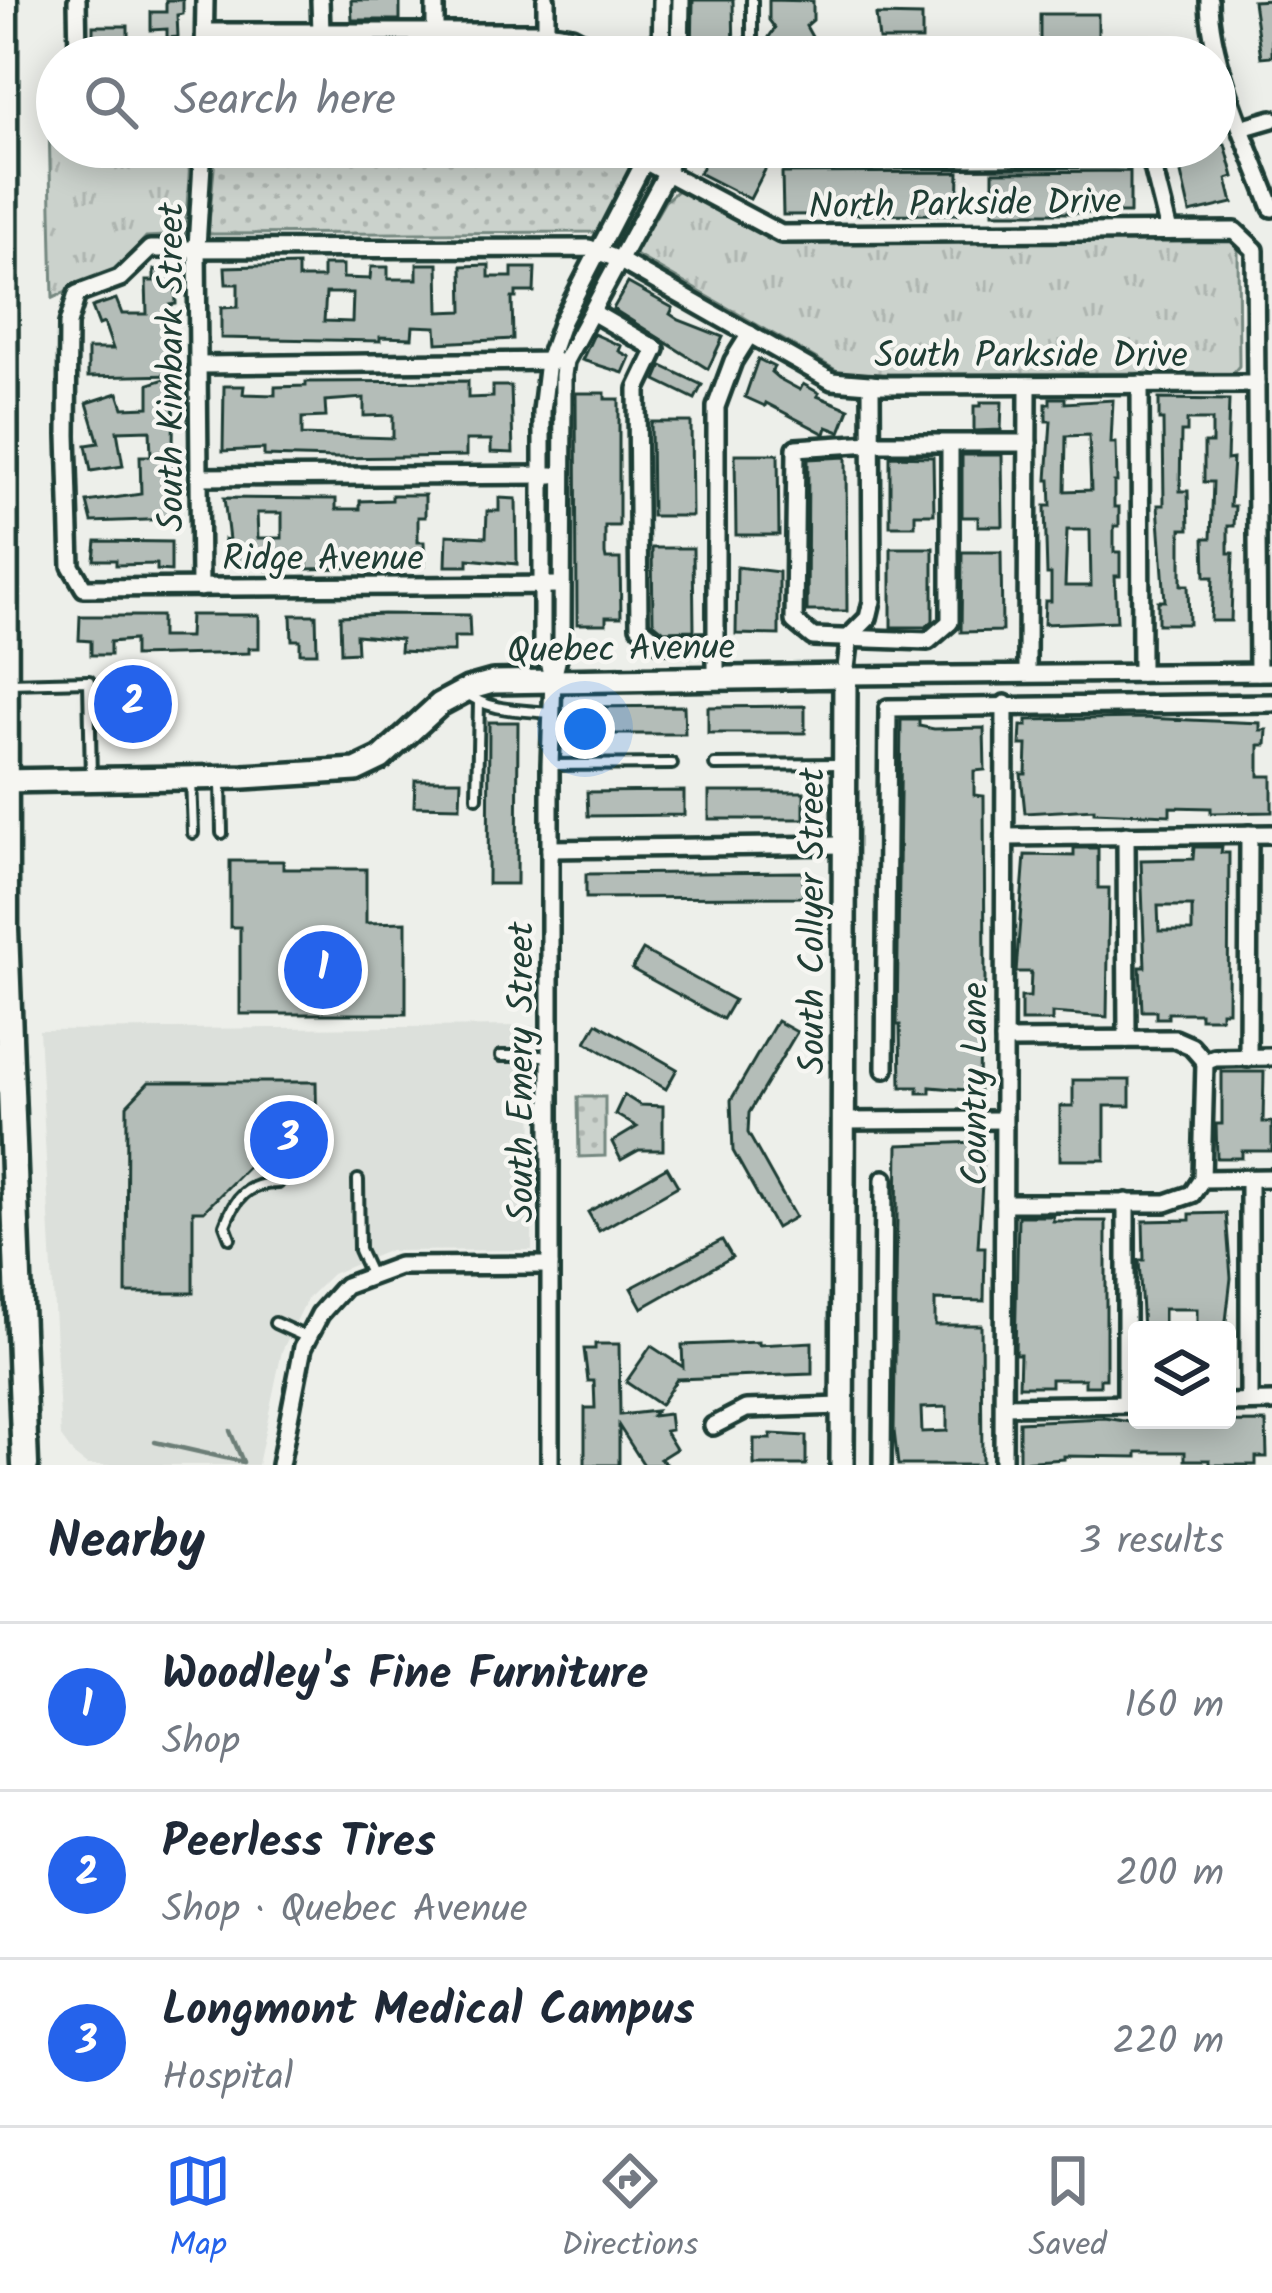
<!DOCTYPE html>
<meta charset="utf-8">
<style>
:root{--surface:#fff;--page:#f6f6f7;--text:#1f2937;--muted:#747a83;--line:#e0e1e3;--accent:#2563eb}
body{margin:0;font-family:Kalam,sans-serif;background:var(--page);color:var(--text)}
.controls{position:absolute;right:36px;bottom:36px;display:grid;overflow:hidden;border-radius:12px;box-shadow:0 6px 30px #0003}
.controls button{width:108px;height:108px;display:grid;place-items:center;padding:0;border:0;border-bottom:3px solid var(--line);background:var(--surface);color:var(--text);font:60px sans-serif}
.you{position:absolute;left:585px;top:729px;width:42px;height:42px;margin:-30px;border:9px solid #fff;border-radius:50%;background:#1a73e8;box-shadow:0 0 0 18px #1a73e833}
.badge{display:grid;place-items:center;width:78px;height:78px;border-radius:50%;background:var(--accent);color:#fff;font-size:39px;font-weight:700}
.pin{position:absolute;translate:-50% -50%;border:6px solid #fff;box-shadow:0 3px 12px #0006}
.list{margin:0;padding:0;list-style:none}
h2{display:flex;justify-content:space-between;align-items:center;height:156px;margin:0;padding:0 48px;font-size:51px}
h2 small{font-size:39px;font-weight:400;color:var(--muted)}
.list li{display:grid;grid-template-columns:78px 1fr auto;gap:36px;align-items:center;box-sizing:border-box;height:168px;padding:0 48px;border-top:3px solid var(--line)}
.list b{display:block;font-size:45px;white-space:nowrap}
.list p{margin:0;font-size:39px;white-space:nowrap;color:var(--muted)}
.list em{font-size:39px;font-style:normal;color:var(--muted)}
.icon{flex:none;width:66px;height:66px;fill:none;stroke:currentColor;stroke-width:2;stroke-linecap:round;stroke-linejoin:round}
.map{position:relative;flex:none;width:1272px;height:1465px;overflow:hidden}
.search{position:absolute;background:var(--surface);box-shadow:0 6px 30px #0003;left:36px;right:36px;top:36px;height:132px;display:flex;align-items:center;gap:30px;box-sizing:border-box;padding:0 42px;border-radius:66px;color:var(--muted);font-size:45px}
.sheet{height:660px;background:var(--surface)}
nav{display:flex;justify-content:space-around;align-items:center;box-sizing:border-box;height:168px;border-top:3px solid var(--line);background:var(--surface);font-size:33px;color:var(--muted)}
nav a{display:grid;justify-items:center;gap:6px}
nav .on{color:var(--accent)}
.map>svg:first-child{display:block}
</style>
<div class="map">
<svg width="1272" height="1465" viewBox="0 0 1272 1465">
<defs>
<pattern id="grass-tufts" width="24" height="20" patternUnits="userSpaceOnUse" patternTransform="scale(3)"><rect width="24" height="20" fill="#cbd2cc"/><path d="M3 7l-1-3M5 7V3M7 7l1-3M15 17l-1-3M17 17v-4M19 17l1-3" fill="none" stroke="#aeb5b0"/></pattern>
<pattern id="park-dots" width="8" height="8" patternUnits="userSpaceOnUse" patternTransform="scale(3)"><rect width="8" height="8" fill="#cbd2cc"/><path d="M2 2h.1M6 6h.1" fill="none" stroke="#aeb5b0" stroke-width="1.8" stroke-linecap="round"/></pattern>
</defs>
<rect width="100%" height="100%" fill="#edefea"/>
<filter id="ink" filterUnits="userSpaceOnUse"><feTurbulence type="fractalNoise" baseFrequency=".00833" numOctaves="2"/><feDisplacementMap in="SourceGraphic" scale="24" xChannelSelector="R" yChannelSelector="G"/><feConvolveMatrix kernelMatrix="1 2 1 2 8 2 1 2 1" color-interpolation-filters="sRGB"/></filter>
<g filter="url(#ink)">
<!-- built -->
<polygon fill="#dce0db" points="533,1026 532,1250 388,1251 332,1274 307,1299 282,1351 258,1465 87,1465 74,1455 61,1437 39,1030"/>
<!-- grass -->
<g fill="url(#grass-tufts)" stroke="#758880" stroke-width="3">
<polygon points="57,77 57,147 191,147 185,235 146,237 118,268 53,298 48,79"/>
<polygon points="680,188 764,234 784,239 1228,237 1236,241 1238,249 1239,366 1233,373 843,374 634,254 665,201"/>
</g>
<!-- park -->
<g fill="url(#park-dots)" stroke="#758880" stroke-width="3">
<polygon points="216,147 603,147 635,167 598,232 208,234"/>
<polygon points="578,1097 605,1097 605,1156 579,1157"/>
</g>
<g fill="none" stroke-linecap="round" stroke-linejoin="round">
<!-- stream -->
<g stroke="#6c7e77" stroke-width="4.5">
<polyline points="230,1431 243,1462"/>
<polyline points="155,1442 243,1462"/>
</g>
</g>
<!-- building -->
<g fill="#b4bdb8" stroke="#1f3d34" stroke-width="3" fill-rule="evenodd">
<polygon points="166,0 183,0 183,14 177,15 178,37 167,38 167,29 151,30 151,12 166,12"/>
<polygon points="351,0 400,0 400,20 352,20"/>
<polygon points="693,0 733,0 734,57 692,57"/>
<polygon points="769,0 813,1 813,20 806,26 812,37 812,57 769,57 769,37 775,28 769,20"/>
<polygon points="1272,0 1272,56 1261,57 1253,1"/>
<polygon points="1040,14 1098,14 1098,55 1040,56"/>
<polygon points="876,15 922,16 922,40 879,40"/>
<polygon points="93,26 128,26 128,42 113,42 113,55 102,55 102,43 93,43"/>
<polygon points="1225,144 1234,177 1227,179 1233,203 1190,213 1175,147"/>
<polygon points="721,147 743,147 769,162 750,199 699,173 711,150 718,154"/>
<polygon points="1130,171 1130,213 993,213 993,172"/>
<polygon points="959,172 958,214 783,215 782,173"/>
<path d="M417,264H438L439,312L463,311L462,266L489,265V277H512V268H535L534,292H516V298H512L513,339L437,343L436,327L413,326L412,338L380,337V341L221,338V308L238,307V284H226L225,267L298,265V278H323V265H343V278L370,279L371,267H388V279H417ZM326,293H353L352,322L324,321Z"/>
<polygon points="175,269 176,304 170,305 174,375 88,377 88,349 113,349 104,323 99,325 92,307 116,299 122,314 147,314 146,281 154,281 154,270"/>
<polygon points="628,283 673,308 670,314 679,320 723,337 708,369 613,309"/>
<polygon points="594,334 621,346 619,351 630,357 623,373 582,360"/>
<polygon points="758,359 774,367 771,372 778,378 800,390 803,384 819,393 817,396 849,409 840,432 827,427 825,434 766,403 765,406 745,397"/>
<polygon points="662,366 702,385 695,399 656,380"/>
<polygon points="174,376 172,519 92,522 87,502 141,494 140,456 151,456 150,430 117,431 123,466 91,471 86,445 99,443 87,403 118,393 123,408 149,407 149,384"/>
<path d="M468,381V398L493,397V386H511L513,453L491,452V440H466V456L335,458L264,456V449L223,451L224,386H244L243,394L275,395V387L306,386V382ZM364,398V416L393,415V438L302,435V418L326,417L325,401Z"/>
<polygon points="576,393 605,393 605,399 619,399 619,526 605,526 605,554 606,559 620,559 621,617 606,617 606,624 577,624"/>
<path d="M1050,398H1065V403L1113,400L1111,443H1116L1117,482H1114V507H1119V526H1114V552H1120V576H1115L1117,621L1044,624L1045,601H1051V574H1047L1045,506H1051L1050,480H1047L1051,421H1046V404H1050ZM1089,435L1091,490L1065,491L1066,436ZM1067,530H1090L1091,586H1065Z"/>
<polygon points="1159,399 1229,400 1227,460 1233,459 1230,506 1235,506 1234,526 1228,526 1228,553 1233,553 1231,621 1211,621 1213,577 1205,577 1204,538 1211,538 1213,482 1204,482 1204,443 1212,443 1212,420 1187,420 1187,432 1181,432 1180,491 1188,491 1189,529 1181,529 1181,585 1188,585 1189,624 1158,624 1158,601 1165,601 1158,505 1164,505 1163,420 1159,420"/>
<polygon points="981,402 1002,402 1001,430 974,431 974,406 981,406"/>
<polygon points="651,422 691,422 692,516 652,516"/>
<polygon points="735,454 778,454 779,535 736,535"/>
<polygon points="962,455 1002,455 1003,526 978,526 978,517 962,517"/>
<polygon points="890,456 933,457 934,514 915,514 915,526 890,526"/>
<polygon points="846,457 847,611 807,611 808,459"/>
<path d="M392,495H425V517H418V542H424L425,566L307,569V557L284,556V570H267V563L223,561L224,539L229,540L224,498L336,499V509H360V501L392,500ZM257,513H282V538H258Z"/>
<polygon points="499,498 516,499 517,564 468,559 468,566 446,566 447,535 486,537 487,511 499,511"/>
<polygon points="96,541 171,542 171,571 157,570 157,564 116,565 116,560 94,560"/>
<polygon points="652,548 693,548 694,630 664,631 653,622"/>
<polygon points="891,548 933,548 933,621 926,627 891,627"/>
<polygon points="962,552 1001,552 1002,631 961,632"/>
<polygon points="737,567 779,572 779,635 736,634"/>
<polygon points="383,614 469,615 470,637 454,637 454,652 421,652 400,651 401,639 356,635 357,652 341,653 340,616"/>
<polygon points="190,615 259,615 259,648 249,648 249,653 134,656 134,640 110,642 110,655 91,655 91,641 79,640 80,616 161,616 161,637 189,637"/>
<polygon points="291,615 316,615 317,653 300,653 300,640 292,640"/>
<polygon points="121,680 148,680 148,716 121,716 116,713 116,684"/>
<polygon points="684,706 685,734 588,734 587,707"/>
<polygon points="805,706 805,733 708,733 708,707"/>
<polygon points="1142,718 1260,723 1260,730 1267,730 1266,745 1259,745 1259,776 1272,776 1272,812 1211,813 1211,808 1170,807 1170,815 1094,812 1094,809 1025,813 1021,774 1026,774 1027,745 1020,745 1021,726 1027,726 1027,720"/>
<polygon points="901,720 919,720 919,726 934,729 984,728 985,770 974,771 974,795 984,796 985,981 980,1021 979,1091 930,1087 930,1093 918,1093 918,1087 901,1087 900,1025 897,1025"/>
<polygon points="489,722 518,722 517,884 488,884"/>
<polygon points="415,780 461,780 460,807 414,806"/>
<polygon points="684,791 684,815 588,816 587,792"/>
<rect x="709" y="792" width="95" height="27"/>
<path d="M1194,847H1222L1221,853H1229L1228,1011H1221V1018H1200V1013H1168V1018H1156V1011H1142L1140,967H1145L1141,860L1193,859ZM1158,906H1192V931H1159Z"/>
<polygon points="1074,848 1098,848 1098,888 1109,888 1107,1017 1052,1013 1052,1021 1021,1021 1021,997 1030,997 1031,972 1016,972 1025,855 1074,856"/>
<polygon points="230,861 283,861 283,869 366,869 366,923 406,922 406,1014 240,1014 240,927 230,927"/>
<polygon points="803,872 803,897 586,898 586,874"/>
<polygon points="643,950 734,1000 723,1019 632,969"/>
<polygon points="777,1021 797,1032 749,1113 748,1133 795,1217 776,1228 733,1151 731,1100"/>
<polygon points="597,1023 677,1069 666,1089 586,1042"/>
<polygon points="1222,1072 1264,1072 1263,1122 1272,1122 1272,1151 1242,1151 1242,1158 1217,1158 1216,1124 1222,1124"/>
<polygon points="1073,1080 1130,1080 1130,1106 1105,1106 1105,1160 1060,1160 1060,1106 1073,1106"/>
<polygon points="149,1082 316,1082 317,1149 255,1149 255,1160 204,1211 193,1211 193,1293 126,1293 127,1105"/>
<polygon points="624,1095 640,1105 663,1106 663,1150 639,1150 621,1160 612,1142 637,1127 615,1114"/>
<path d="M977,1142V1152L984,1151L978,1247H985L984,1301L935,1300V1325H981L982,1465H898L894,1431L898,1145ZM947,1407V1431L922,1432L921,1408Z"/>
<polygon points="667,1167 678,1186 599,1231 588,1212"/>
<polygon points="1226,1213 1231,1278 1225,1330 1197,1330 1197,1309 1164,1309 1164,1330 1143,1330 1139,1260 1144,1260 1143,1221 1190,1220 1190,1214"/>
<polygon points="1018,1216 1053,1216 1053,1221 1106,1221 1106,1379 1100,1379 1100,1386 1085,1386 1085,1379 1051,1379 1051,1386 1019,1386 1020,1354 1015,1354"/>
<polygon points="722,1240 732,1257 642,1308 631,1288"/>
<polygon points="759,1342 759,1345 812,1342 812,1374 677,1379 660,1405 626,1382 651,1346 683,1367 682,1345"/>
<polygon points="595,1344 619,1344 620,1415 656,1411 652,1416 669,1414 671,1430 665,1431 676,1449 660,1459 668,1465 644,1465 619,1426 619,1465 585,1465 585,1408 595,1408 594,1381 588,1381 584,1349 595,1349"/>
<polygon points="1105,1418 1137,1423 1266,1422 1267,1457 1256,1457 1256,1465 1210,1465 1210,1460 1185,1460 1185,1452 1137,1452 1137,1457 1064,1456 1064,1459 1019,1462 1019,1422"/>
<polygon points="771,1434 806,1436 806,1465 754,1465 754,1439 771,1439"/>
</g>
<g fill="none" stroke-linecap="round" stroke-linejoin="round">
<defs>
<g id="lane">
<polyline points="752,0 752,57"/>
<polyline points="8,683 89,681 91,778"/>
<path d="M465,692C488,712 523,710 552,713"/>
<polyline points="551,765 672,764"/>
<polyline points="715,765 843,764"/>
<polyline points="191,779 193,833"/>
<polyline points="221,780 222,833"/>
<polyline points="477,797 479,702"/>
<polyline points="501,1056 548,1056"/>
<polyline points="358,1180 359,1250 371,1276"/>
<path d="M230,1238L225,1225C235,1198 247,1183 278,1183"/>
<polyline points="275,1323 306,1337"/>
</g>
<g id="street">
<polyline points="77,0 78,57"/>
<polyline points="320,0 321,33"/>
<polyline points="435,0 435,33"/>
<path d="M1209,0C1209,61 1250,150 1272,208"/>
<polyline points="205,32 546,32 572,36 612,57"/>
<polyline points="204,57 205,0"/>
<polyline points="546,57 546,0"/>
<polyline points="661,57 662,0"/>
<polyline points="680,57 681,0"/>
<polyline points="1241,128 1272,119"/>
<polyline points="618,147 781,234 1235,231 1255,250 1258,672"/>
<polyline points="770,147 788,155 818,159 1112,157 1149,154"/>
<polyline points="1148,147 1169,231"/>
<polyline points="592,312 656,349 637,389 639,626 660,643 716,642"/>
<polyline points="199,365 556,361"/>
<polyline points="871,384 872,601 868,618 850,636 845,676 1272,672"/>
<polyline points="1140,384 1141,673"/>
<polyline points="950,444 950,622 928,641 813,637 794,621 796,448 872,443 1028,443"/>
<polyline points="199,477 553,475"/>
<polyline points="562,585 84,588 71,566 67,435 68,324 77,294 120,278 150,249 589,248 617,259 832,381 882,385 1256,384"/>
<polyline points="200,588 197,247 203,147"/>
<polyline points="1027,674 1028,385"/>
<polyline points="552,676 542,642 542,411 548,361 562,321 652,147"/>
<polyline points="716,677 716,407 733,361 750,334"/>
<polyline points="1126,835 1127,1039"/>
<polyline points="1005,837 1272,834"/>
<polyline points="550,849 844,845"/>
<polyline points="1004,1040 1175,1039 1191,1046 1205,1062"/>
<polyline points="1248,1058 1249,834"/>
<polyline points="1205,1062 1215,1058 1272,1057"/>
<polyline points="885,1069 888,708 1272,703"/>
<polyline points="843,1121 1003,1120"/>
<polyline points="1202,1179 1205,1062"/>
<polyline points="1126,1202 1126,1404"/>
<polyline points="1004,1203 1166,1203 1192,1194 1202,1179 1272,1178"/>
<polyline points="1249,1402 1249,1179"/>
<polyline points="1227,1403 1272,1402"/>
<polyline points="1004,1406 1137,1404"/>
<polyline points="713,1426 746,1409 842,1406"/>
<polyline points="280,1465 303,1347 320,1314 345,1286 399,1266 550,1265"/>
<polyline points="550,1465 550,765 553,678 562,642 563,375 565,361 666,174 674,147"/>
<polyline points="882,1465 884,1179"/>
<polyline points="1003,1465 1005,704"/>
</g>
<polyline id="secondary" points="0,781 244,777 356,770 381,758 440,704 468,689 493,682 845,676 842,1465"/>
<polyline id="primary" points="4,0 5,929 25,1465"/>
</defs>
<!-- lane casing -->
<use href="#lane" stroke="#1f3d34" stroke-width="16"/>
<!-- street casing -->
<use href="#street" stroke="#1f3d34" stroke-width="24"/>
<!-- secondary casing -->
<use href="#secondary" stroke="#1f3d34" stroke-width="30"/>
<!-- primary casing -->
<use href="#primary" stroke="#1f3d34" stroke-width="33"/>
<!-- lane -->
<use href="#lane" stroke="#f6f6f2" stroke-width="8"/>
<!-- street -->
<use href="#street" stroke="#f6f6f2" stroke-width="15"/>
<!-- secondary -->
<use href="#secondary" stroke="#f6f6f2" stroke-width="21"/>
<!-- primary -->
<use href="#primary" stroke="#f6f6f2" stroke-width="24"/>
</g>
</g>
<g text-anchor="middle" stroke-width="9" stroke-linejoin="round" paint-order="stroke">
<!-- street labels -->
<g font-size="36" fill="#1f3d34" stroke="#f6f6f2">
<text transform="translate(965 202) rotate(-1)" y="13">North Parkside Drive</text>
<text x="1031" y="367">South Parkside Drive</text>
<text transform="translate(170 367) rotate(-90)" y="13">South Kimbark Street</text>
<text x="323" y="570">Ridge Avenue</text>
<text transform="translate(621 647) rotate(-1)" y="13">Quebec Avenue</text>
<text transform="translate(811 921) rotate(-90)" y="13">South Collyer Street</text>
<text transform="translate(520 1072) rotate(-90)" y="13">South Emery Street</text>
<text transform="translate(974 1084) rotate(-90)" y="13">Country Lane</text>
</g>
</g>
</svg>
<div class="controls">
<button><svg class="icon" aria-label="layers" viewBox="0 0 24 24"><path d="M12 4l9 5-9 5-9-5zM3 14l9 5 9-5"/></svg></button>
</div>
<div class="you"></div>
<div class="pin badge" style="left:323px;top:970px">1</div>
<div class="pin badge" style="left:133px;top:704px">2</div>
<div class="pin badge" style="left:289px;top:1140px">3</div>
<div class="search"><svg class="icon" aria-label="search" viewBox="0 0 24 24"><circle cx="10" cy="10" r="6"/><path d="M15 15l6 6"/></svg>Search here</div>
</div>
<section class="sheet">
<h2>Nearby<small>3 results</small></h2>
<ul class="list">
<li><span class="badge">1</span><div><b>Woodley's Fine Furniture</b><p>Shop</p></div><em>160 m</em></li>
<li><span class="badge">2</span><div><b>Peerless Tires</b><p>Shop · Quebec Avenue</p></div><em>200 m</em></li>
<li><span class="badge">3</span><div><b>Longmont Medical Campus</b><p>Hospital</p></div><em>220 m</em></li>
</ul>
</section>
<nav>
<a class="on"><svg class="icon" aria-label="map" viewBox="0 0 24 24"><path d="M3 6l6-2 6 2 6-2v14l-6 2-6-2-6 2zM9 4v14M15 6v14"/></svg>Map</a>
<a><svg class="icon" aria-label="directions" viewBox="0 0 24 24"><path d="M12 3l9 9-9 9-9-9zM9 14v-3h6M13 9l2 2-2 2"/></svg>Directions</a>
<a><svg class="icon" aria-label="saved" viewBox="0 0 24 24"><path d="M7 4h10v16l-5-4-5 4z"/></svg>Saved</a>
</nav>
